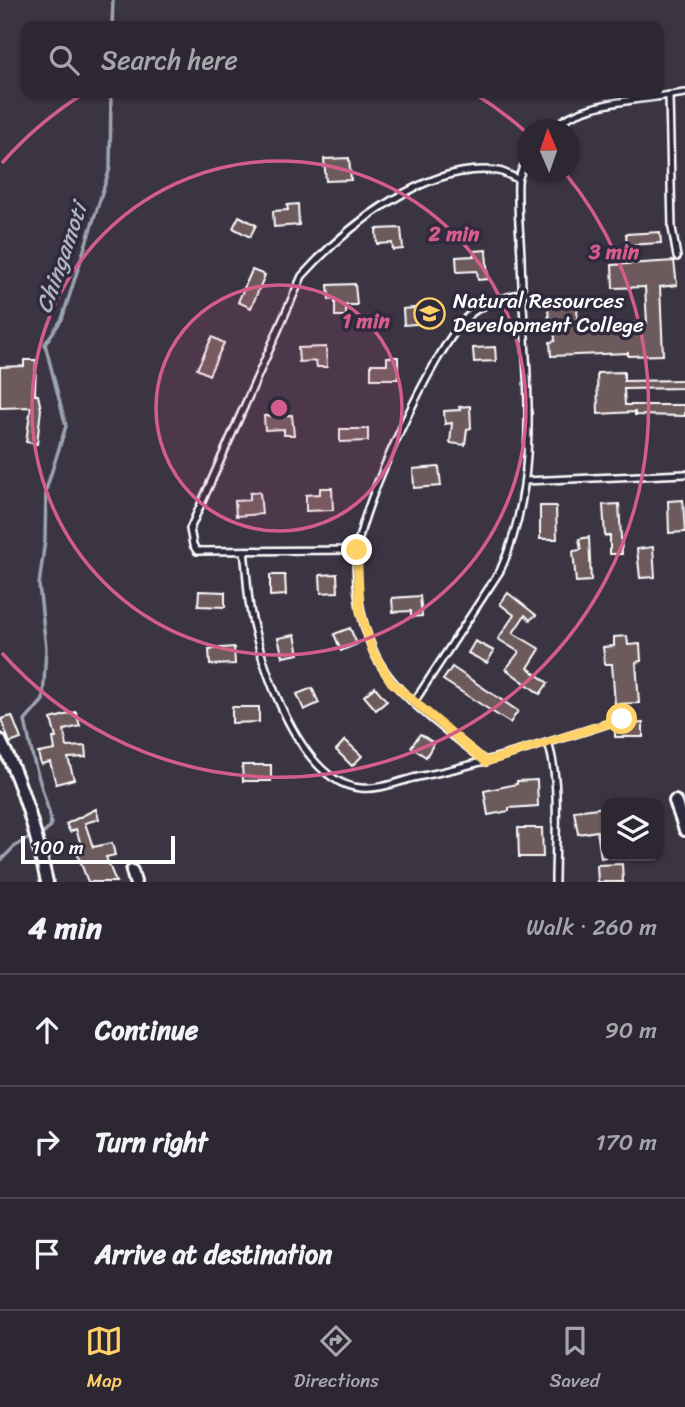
<!DOCTYPE html>
<meta charset="utf-8">
<style>
:root{--surface:#2c2732;--page:#342f3a;--text:#f1f3f6;--muted:#a6a5ac;--line:#48444d;--accent:#ffd166}
body{margin:0;font-family:Sriracha,sans-serif;background:var(--page);color:var(--text)}
.controls{position:absolute;right:21px;bottom:21px;display:grid;overflow:hidden;border-radius:14px;box-shadow:0 2px 5px #0004}
.controls button{width:63px;height:63px;display:grid;place-items:center;padding:0;border:0;border-bottom:2px solid var(--line);background:var(--surface);color:var(--text);font:35px sans-serif}
.compass{position:absolute;left:517px;top:119px;width:63px;height:63px;border-radius:50%;background:var(--surface);box-shadow:0 2px 5px #0004;rotate:358deg}
.scale{position:absolute;left:21px;bottom:18px;width:154px;box-sizing:border-box;padding-left:7px;border:4px solid #fff;border-top:0;font-size:19px;line-height:24px;white-space:nowrap;color:#fff;-webkit-text-stroke:5px #2f2a3d;paint-order:stroke}
.stop{position:absolute;width:21px;height:21px;margin:-16px;border:5px solid #ffd166;border-radius:50%;background:#fff}
.stop.end{background:#ffd166;border-color:#fff;box-shadow:0 2px 7px #0008}
.list{margin:0;padding:0;list-style:none}
h2{display:flex;justify-content:space-between;align-items:center;height:91px;margin:0;padding:0 28px;font-size:30px}
h2 small{font-size:23px;font-weight:400;color:var(--muted)}
.list li{display:grid;grid-template-columns:46px 1fr auto;gap:21px;align-items:center;box-sizing:border-box;height:112px;padding:0 28px;border-top:2px solid var(--line)}
.list b{display:block;font-size:26px;white-space:nowrap}
.list em{font-size:23px;font-style:normal;color:var(--muted)}
.icon{flex:none;width:38px;height:38px;fill:none;stroke:currentColor;stroke-width:2;stroke-linecap:round;stroke-linejoin:round}
.map{position:relative;flex:none;width:685px;height:882px;overflow:hidden}
.search{position:absolute;background:var(--surface);box-shadow:0 2px 5px #0004;left:21px;right:21px;top:21px;height:77px;display:flex;align-items:center;gap:18px;box-sizing:border-box;padding:0 24px;border-radius:14px;color:var(--muted);font-size:26px}
.sheet{height:427px;background:var(--surface)}
nav{display:flex;justify-content:space-around;align-items:center;box-sizing:border-box;height:98px;border-top:2px solid var(--line);background:var(--surface);font-size:19px;color:var(--muted)}
nav a{display:grid;justify-items:center;gap:4px}
nav .on{color:var(--accent)}
.map>svg:first-child{display:block}
</style>
<div class="map">
<svg width="685" height="882" viewBox="0 0 685 882">
<rect width="100%" height="100%" fill="#3b3443"/>
<filter id="ink" filterUnits="userSpaceOnUse"><feTurbulence type="fractalNoise" baseFrequency=".0143" numOctaves="2"/><feDisplacementMap in="SourceGraphic" scale="14" xChannelSelector="R" yChannelSelector="G"/><feConvolveMatrix kernelMatrix="1 2 1 2 8 2 1 2 1" color-interpolation-filters="sRGB"/></filter>
<g filter="url(#ink)">
<g fill="none" stroke-linecap="round" stroke-linejoin="round">
<!-- stream -->
<g stroke="#9da3b2" stroke-width="3.5">
<polyline points="112,26 113,0"/>
<polyline points="44,833 51,826 50,816 33,758 25,721 43,700 46,648 39,585 45,540 46,490 66,426 45,344 62,319 110,168 111,93"/>
<polyline points="0,861 14,847 28,838"/>
</g>
</g>
<!-- building -->
<g fill="#6d5a5b" stroke="#fff" stroke-width="2">
<polygon points="349,158 351,180 326,181 324,159"/>
<polygon points="298,204 299,225 274,227 273,211 288,210 287,205"/>
<polygon points="239,216 256,225 250,237 233,228"/>
<polygon points="401,228 403,249 393,250 392,243 377,244 376,229"/>
<polygon points="660,232 661,243 627,245 626,234"/>
<polygon points="486,250 488,279 478,280 477,271 457,272 456,257 474,256 474,251"/>
<polygon points="674,261 677,285 660,287 663,355 628,356 628,353 551,356 550,342 555,341 554,322 549,322 548,307 577,305 578,330 627,327 627,323 647,323 645,287 613,288 612,265"/>
<polygon points="252,270 265,275 251,308 238,302"/>
<polygon points="355,284 357,305 346,305 346,316 335,316 335,299 329,300 328,285"/>
<polygon points="426,307 427,323 404,325 403,309"/>
<polygon points="212,337 224,343 209,375 197,369"/>
<polygon points="326,347 327,367 317,367 316,361 299,362 298,348"/>
<polygon points="495,347 496,361 474,362 473,348"/>
<polygon points="387,357 398,357 398,379 371,379 371,364 387,364"/>
<polygon points="24,360 36,360 35,395 38,395 41,409 37,444 26,442 31,407 0,408 0,367 24,366"/>
<polygon points="624,372 624,381 685,380 685,388 624,389 625,405 685,405 685,416 635,415 635,412 598,414 597,373"/>
<polygon points="470,406 471,428 467,429 465,445 450,443 452,423 445,424 444,411 460,410 459,407"/>
<polygon points="292,415 294,435 284,435 284,429 265,430 264,416"/>
<polygon points="340,429 368,429 368,441 340,442"/>
<polygon points="439,467 441,486 414,488 413,469"/>
<polygon points="320,488 332,488 333,510 306,511 306,495 320,494"/>
<polygon points="260,492 262,514 236,516 235,501 250,500 250,493"/>
<polygon points="683,500 685,532 669,533 668,501"/>
<polygon points="619,504 622,554 610,554 610,536 605,536 603,505"/>
<polygon points="540,506 556,506 557,539 540,539"/>
<polygon points="589,537 591,581 576,582 573,551 581,550 579,539"/>
<polygon points="653,547 655,577 640,578 637,549"/>
<polygon points="337,574 338,592 321,593 320,575"/>
<polygon points="270,575 285,575 286,595 270,596"/>
<polygon points="199,591 225,592 225,607 198,606"/>
<polygon points="508,593 536,615 530,620 525,615 513,633 540,649 528,668 548,683 540,694 506,669 519,652 498,639 514,615 500,604"/>
<polygon points="420,596 422,616 411,617 411,611 393,612 392,598"/>
<polygon points="350,628 357,644 341,651 334,634"/>
<polygon points="295,635 299,654 283,657 278,638"/>
<polygon points="627,636 628,645 640,644 641,661 636,662 639,703 615,704 612,664 605,664 603,647 614,646 614,637"/>
<polygon points="475,641 494,651 487,663 468,653"/>
<polygon points="234,647 235,664 210,665 209,649"/>
<polygon points="452,667 518,711 510,723 443,680"/>
<polygon points="375,687 387,701 376,710 364,696"/>
<polygon points="312,688 319,703 304,710 297,694"/>
<polygon points="232,707 259,707 259,722 232,723"/>
<polygon points="76,712 80,726 64,730 67,747 85,746 86,757 68,758 74,779 56,784 50,762 41,764 38,753 55,750 53,738 56,738 51,719"/>
<polygon points="12,716 21,739 10,743 1,719"/>
<polygon points="643,723 643,737 615,737 615,727 624,724"/>
<polygon points="420,734 434,743 426,757 411,747"/>
<polygon points="345,740 362,756 352,766 336,750"/>
<polygon points="242,765 271,765 271,781 243,781"/>
<polygon points="537,780 538,806 509,808 509,811 488,815 484,791 517,784 517,781"/>
<polygon points="606,807 606,857 601,858 597,831 578,834 574,811"/>
<polygon points="96,809 99,819 85,823 93,847 112,843 115,855 106,857 116,882 88,882 76,850 82,848 76,829 70,832 66,824"/>
<polygon points="518,828 542,828 543,857 519,857"/>
<polygon points="622,864 623,882 598,882 597,865"/>
</g>
<g fill="none" stroke-linecap="round" stroke-linejoin="round">
<defs>
<g id="lane">
<polyline points="669,96 672,228 677,257"/>
<path d="M550,130C582,100 644,100 685,93"/>
<polyline points="525,481 685,474"/>
<path d="M357,550L197,551L193,545L190,529L302,276C346,227 427,161 498,171C505,172 512,177 518,179"/>
<path d="M244,551C247,572 247,594 251,614C261,665 300,784 361,788C377,790 398,782 413,778C484,764 553,741 622,719"/>
<path d="M414,702L500,571C545,474 523,361 521,257C520,233 517,207 518,182C519,174 524,165 528,157"/>
<path d="M548,743C561,780 555,842 555,882"/>
<path d="M486,762C450,732 391,694 373,650C360,620 354,584 357,551C361,505 435,347 468,316C483,303 503,298 522,293"/>
</g>
<g id="street">
<path d="M0,740C23,784 36,834 47,882"/>
<polyline points="675,801 685,830"/>
<polyline points="132,871 135,882"/>
</g>
</defs>
<!-- lane casing -->
<use href="#lane" stroke="#fff" stroke-width="10"/>
<!-- street casing -->
<use href="#street" stroke="#fff" stroke-width="16"/>
<!-- lane -->
<use href="#lane" stroke="#2f2a3d" stroke-width="5"/>
<!-- street -->
<use href="#street" stroke="#2f2a3d" stroke-width="10"/>
</g>
</g>
<g fill="none" stroke-linecap="round" stroke-linejoin="round" filter="url(#ink)">
<!-- route -->
<polyline stroke="#ffd166" stroke-width="9" points="357,550 360,611 373,652 391,682 486,762 622,719"/>
</g>
<!-- distance rings -->
<circle cx="279" cy="408" r="123" fill="#d45d8c" fill-opacity=".12"/>
<g fill="none" stroke="#d45d8c" stroke-width="3.5">
<circle cx="279" cy="408" r="123"/>
<circle cx="279" cy="408" r="247"/>
<path d="M2 163A370 370 0 0 1 83 94M475 94A370 370 0 0 1 527 133M565 173A370 370 0 0 1 2 653"/>
</g>
<!-- icons -->
<defs>
<symbol id="university-ring" viewBox="-11 -11 22 22"><circle r="9.5" fill="#2f2a3d" stroke="#ffd166" stroke-width="1.5"/><path d="M0-5L7-2L0 1L-7-2ZM-4 1L0 2.5L4 1V4Q0 6-4 4Z" fill="#ffd166"/></symbol>
</defs>
<g fill-rule="evenodd">
<use href="#university-ring" x="412" y="296" width="35" height="35"/>
</g>
<g text-anchor="middle" stroke-width="7" stroke-linejoin="round" paint-order="stroke">
<!-- poi labels -->
<g font-size="21" fill="#fff" stroke="#2f2a3d" text-anchor="start">
<text x="453" y="308">Natural Resources<tspan x="453" dy="24">Development College</tspan></text>
</g>
<!-- water labels -->
<g font-size="23" font-style="italic" fill="#adb2be" stroke="#2f2a3d">
<text transform="translate(61 258) rotate(-71)" y="8">Chingamoti</text>
</g>
</g>
<circle cx="279" cy="408" r="10" fill="#d45d8c" stroke="#2f2a3d" stroke-width="3.5"/>
<g font-size="21" text-anchor="middle" font-weight="bold" fill="#d45d8c" stroke="#2f2a3d" stroke-width="7" stroke-linejoin="round" paint-order="stroke">
<text x="454" y="241">2 min</text>
<text x="614" y="259">3 min</text>
<text x="366" y="328">1 min</text>
</g>
</svg>
<div class="controls">
<button><svg class="icon" aria-label="layers" viewBox="0 0 24 24"><path d="M12 4l9 5-9 5-9-5zM3 14l9 5 9-5"/></svg></button>
</div>
<svg class="compass" viewBox="-18 -18 36 36"><path d="M0-13l5 13h-10z" fill="#e53935"/><path d="M0 13l5-13h-10z" fill="#a6a5ac"/></svg>
<div class="scale">100 m</div>
<div class="stop" style="left:622px;top:719px"></div>
<div class="stop end" style="left:357px;top:550px"></div>
<div class="search"><svg class="icon" aria-label="search" viewBox="0 0 24 24"><circle cx="10" cy="10" r="6"/><path d="M15 15l6 6"/></svg>Search here</div>
</div>
<section class="sheet">
<h2>4 min<small>Walk · 260 m</small></h2>
<ul class="list">
<li><svg class="icon" aria-label="ahead" viewBox="0 0 24 24"><path d="M12 20V5M6 11l6-6 6 6"/></svg><div><b>Continue</b></div><em>90 m</em></li>
<li><svg class="icon" aria-label="right" viewBox="0 0 24 24"><path d="M7 20v-9h11M14 6l5 5-5 5"/></svg><div><b>Turn right</b></div><em>170 m</em></li>
<li><svg class="icon" aria-label="arrive" viewBox="0 0 24 24"><path d="M6 21V4h12l-3 4 3 4H6"/></svg><div><b>Arrive at destination</b></div></li>
</ul>
</section>
<nav>
<a class="on"><svg class="icon" aria-label="map" viewBox="0 0 24 24"><path d="M3 6l6-2 6 2 6-2v14l-6 2-6-2-6 2zM9 4v14M15 6v14"/></svg>Map</a>
<a><svg class="icon" aria-label="directions" viewBox="0 0 24 24"><path d="M12 3l9 9-9 9-9-9zM9 14v-3h6M13 9l2 2-2 2"/></svg>Directions</a>
<a><svg class="icon" aria-label="saved" viewBox="0 0 24 24"><path d="M7 4h10v16l-5-4-5 4z"/></svg>Saved</a>
</nav>
